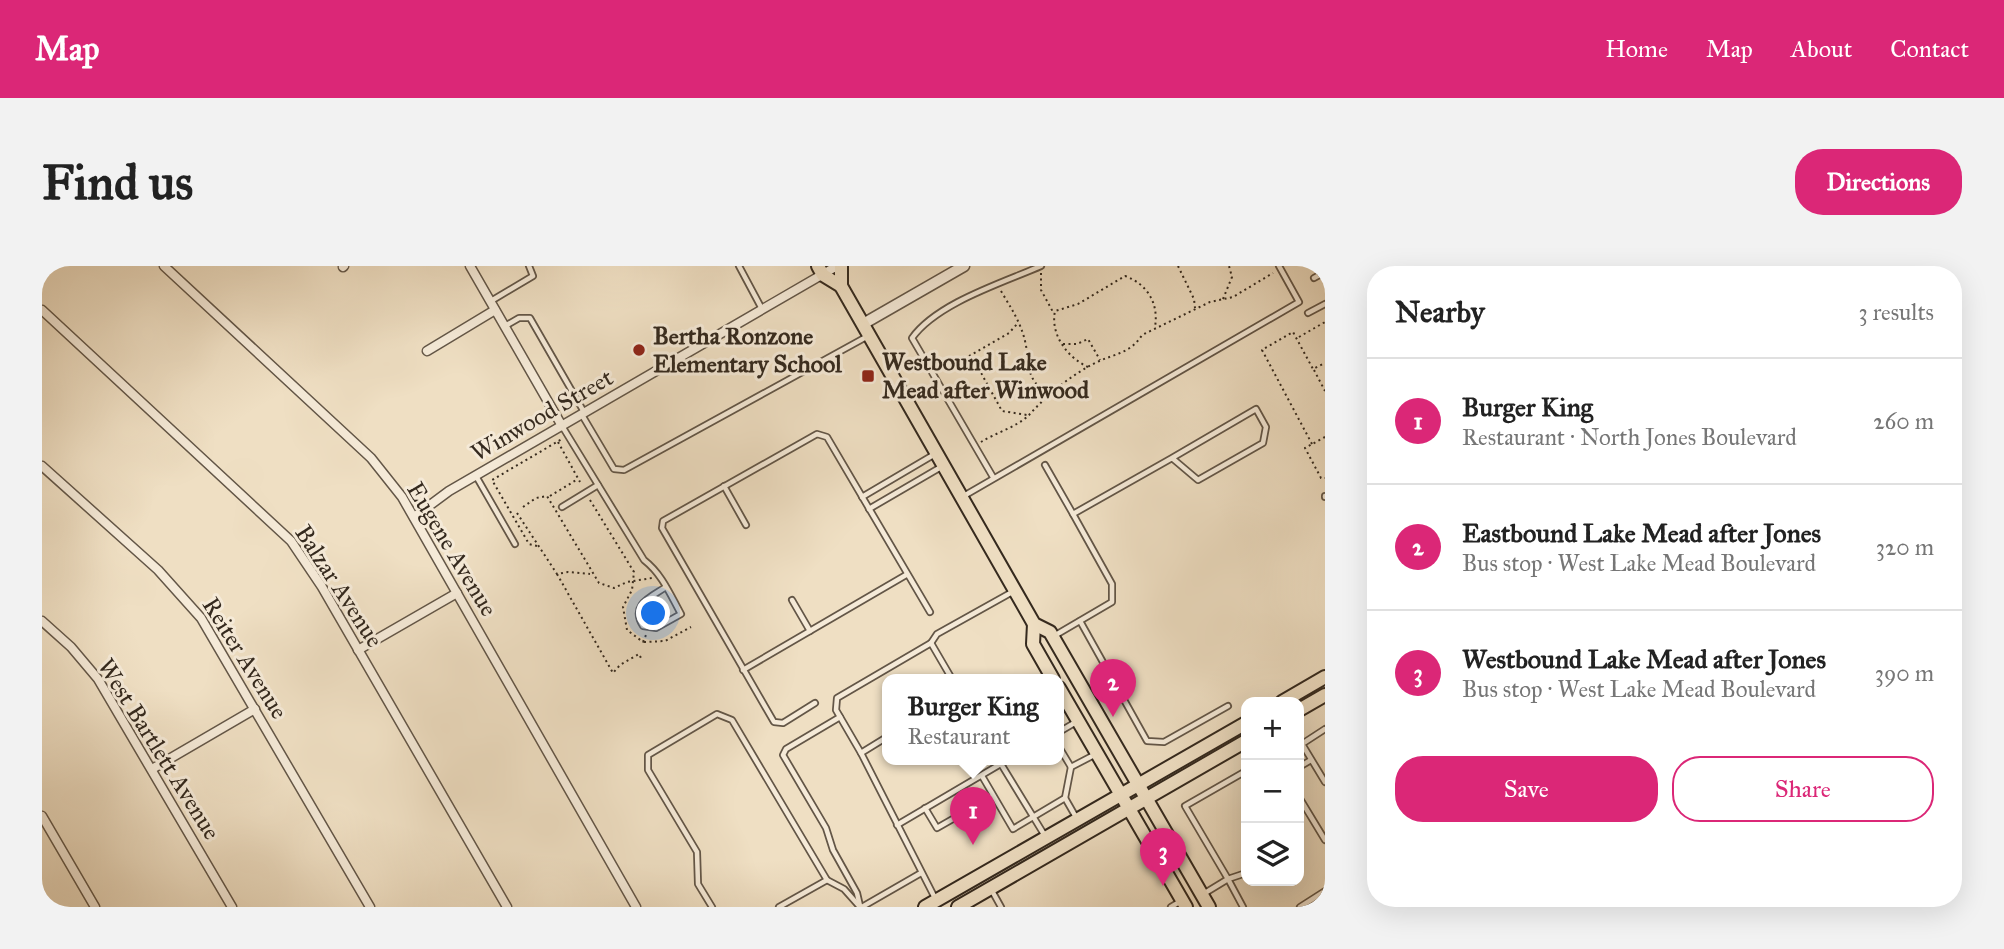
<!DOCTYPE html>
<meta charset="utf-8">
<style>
:root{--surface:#fff;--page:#f2f2f2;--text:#222;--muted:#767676;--line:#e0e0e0;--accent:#db2777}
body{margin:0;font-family:"IM FELL Great Primer",serif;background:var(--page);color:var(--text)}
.controls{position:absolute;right:21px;bottom:21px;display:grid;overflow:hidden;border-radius:14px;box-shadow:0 7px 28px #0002}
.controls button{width:63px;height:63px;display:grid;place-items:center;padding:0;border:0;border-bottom:2px solid var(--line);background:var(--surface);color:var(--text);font:35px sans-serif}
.you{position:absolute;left:612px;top:348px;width:24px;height:24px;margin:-18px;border:5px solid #fff;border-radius:50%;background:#1a73e8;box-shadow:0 0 0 10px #1a73e833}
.badge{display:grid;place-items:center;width:46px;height:46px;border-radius:50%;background:var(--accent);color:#fff;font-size:23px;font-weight:700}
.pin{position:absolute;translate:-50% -58px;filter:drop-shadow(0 2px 4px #0008)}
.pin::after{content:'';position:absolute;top:37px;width:24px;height:21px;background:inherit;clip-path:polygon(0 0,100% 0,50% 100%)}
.popup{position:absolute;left:840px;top:408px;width:182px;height:91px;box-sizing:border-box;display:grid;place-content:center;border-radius:14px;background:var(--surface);filter:drop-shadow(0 2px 5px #0005);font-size:23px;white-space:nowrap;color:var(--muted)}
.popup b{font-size:26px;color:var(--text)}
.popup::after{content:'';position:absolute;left:50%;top:100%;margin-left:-14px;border:14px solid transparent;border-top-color:var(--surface)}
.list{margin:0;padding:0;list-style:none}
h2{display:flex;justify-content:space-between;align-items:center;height:91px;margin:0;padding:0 28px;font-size:30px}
h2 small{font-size:23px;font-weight:400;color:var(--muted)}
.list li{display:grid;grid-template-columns:46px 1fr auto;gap:21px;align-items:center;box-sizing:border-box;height:126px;padding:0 28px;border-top:2px solid var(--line)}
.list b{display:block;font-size:26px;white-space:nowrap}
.list p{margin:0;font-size:23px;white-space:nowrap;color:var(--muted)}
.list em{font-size:23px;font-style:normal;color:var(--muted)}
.actions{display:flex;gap:14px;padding:21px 28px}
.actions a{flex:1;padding:16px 0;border:2px solid var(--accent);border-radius:28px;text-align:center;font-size:24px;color:var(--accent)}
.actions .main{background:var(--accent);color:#fff}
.icon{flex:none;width:38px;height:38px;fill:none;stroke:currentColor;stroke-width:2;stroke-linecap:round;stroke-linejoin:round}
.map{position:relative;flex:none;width:1283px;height:641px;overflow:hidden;border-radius:28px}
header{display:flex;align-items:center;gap:42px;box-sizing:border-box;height:98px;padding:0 35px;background:var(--accent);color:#fff}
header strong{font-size:33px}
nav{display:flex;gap:38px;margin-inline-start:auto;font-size:24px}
.intro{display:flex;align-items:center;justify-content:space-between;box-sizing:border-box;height:168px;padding:0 42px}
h1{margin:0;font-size:49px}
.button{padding:18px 32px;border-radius:28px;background:var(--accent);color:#fff;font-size:24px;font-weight:700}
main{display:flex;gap:42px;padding:0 42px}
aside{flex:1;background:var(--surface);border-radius:28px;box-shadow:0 7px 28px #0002}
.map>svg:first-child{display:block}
</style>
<header>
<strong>Map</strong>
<nav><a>Home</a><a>Map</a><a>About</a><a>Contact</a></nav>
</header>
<div class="intro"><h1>Find us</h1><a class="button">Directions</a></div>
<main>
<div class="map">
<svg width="1283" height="641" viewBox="0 0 1283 641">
<rect width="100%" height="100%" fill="#efdfc3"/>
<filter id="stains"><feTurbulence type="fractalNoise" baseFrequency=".00286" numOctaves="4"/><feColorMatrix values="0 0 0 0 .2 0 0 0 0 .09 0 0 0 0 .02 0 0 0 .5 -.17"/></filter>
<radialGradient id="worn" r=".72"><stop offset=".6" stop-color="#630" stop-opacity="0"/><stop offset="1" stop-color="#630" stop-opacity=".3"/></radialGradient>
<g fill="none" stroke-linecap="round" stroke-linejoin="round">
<defs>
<g id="service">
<polyline points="697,0 720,43"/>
<polyline points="1272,12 1283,6"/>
<polyline points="449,35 491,10 487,0"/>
<polyline points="1266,47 1283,38"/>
<polyline points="463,60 477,52 488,52 542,146"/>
<polyline points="540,149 572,203 582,204 826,70"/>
<path d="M520,160L602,294C620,308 628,328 639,348L614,362L601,360C588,339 607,332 624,321"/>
<polyline points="1003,199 1031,248"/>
<polyline points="434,210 473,278"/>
<path d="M951,211L870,72C895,37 960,17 999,0"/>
<polyline points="682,220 704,259"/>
<polyline points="820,231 893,188"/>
<polyline points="920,231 1257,36 1237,0"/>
<polyline points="1283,231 1283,230"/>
<polyline points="520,241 556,219"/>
<polyline points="827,243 899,201"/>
<polyline points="750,334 768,365"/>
<polyline points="1038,355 1105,475 1122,476 1186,440"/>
<polyline points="1012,370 1070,336 1070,318 1031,248 1130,192 1156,214 1221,177 1224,161 1214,143 1130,192"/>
<polyline points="889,377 895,368 972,325"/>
<polyline points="701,404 864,309"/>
<polyline points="773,437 741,457 732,456 620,262 621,255 775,168 785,171 888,346"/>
<polyline points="798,451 744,483 741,489 784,562 791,584 815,627 818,640"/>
<polyline points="1283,463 1260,478 1283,516"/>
<polyline points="1017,466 1034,456"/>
<polyline points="845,471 819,487 894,634"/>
<polyline points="1017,481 1029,501"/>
<polyline points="819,487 794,444 795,432 889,377 910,413"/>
<polyline points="956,493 1003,570"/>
<polyline points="1257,501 1269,494"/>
<polyline points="1204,505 1143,540 1186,613 1204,607"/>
<polyline points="940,510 971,563 1023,532 1029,501 1054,488"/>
<polyline points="1257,531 1283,574"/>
<polyline points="1023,532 1035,553"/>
<polyline points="883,542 895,562 951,530"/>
<polyline points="855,559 967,493"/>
<polyline points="949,623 959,641"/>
<polyline points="1163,627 1186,613 1201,641"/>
<polyline points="670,641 656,618 655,586 606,504 606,489 675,448 690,454 785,614 802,623 818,641"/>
<polyline points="737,641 785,614"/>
<polyline points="820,641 879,607"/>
<polyline points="1129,641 1139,635"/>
<polyline points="1258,641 1283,625"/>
</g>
<g id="minor">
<polyline points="122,0 329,192 360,231 594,641"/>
<polyline points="428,0 520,160"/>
<polyline points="301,1 302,0"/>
<polyline points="0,44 249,275 280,321 465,641"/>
<polyline points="385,85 453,44"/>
<polyline points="0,200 116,304 159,352 328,641"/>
<polyline points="372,251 407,225 795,0"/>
<polyline points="0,355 29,381 56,413 190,641"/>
<polyline points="316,384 415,327"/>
<polyline points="110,503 213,443"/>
<polyline points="0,550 53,641"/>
</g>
<polyline id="tertiary" points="821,58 922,0"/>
<g id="primary">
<polyline points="776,0 781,9 799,20 992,358 1008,366 1167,641"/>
<polyline points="799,0 799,20"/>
<polyline points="992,358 991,378 1011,413"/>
<polyline points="1017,422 1144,641"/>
<polyline points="1240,436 1283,411"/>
<polyline points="1257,444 1283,429"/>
<polyline points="883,641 1204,457"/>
<polyline points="916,641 1204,475"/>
</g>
</defs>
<!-- service casing -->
<use href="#service" stroke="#635647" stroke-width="8"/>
<!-- minor casing -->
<use href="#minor" stroke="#635647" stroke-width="11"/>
<!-- tertiary casing -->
<use href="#tertiary" stroke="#635647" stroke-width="13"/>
<!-- primary casing -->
<use href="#primary" stroke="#34291e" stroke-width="16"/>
<!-- path -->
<g stroke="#34291e" stroke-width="2" stroke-dasharray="2 3.5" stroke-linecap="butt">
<polyline points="1136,0 1152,33 1153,42"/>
<polyline points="999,7 999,24 1011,46"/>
<path d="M959,25C969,42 979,57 983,75C989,101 982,111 1006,128"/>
<polyline points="1181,33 1190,11 1187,0"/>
<polyline points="1257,71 1283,56"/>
<polyline points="1021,78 1035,78 1046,73 1058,94"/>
<polyline points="927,90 967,67 976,57"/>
<path d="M1046,101C1026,92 1008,69 1013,45L1036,38L1083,10C1105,18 1117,37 1113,61"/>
<polyline points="895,103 921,91 932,94 960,145 985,149"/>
<polyline points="1272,104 1283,125"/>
<polyline points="1283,171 1263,182 1279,212 1283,212"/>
<polyline points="516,176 538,216"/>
<path d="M939,176C953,167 975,161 987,149C1006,128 1029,109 1055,96C1072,88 1089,87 1100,69L1168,36L1191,31L1231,7"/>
<polyline points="1270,178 1220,84 1251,66 1271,103 1283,97"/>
<polyline points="508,230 536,213"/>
<polyline points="548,234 592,306 590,324 581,341 585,364 601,376 604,369"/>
<polyline points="481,241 494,232 505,230 557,317 572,322 585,316 610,312"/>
<polyline points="475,247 515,308 526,306 548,308"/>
<polyline points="495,280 487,278 450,214 520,173"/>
<polyline points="515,308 571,407 578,399 597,388 599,392"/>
<polyline points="602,376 623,375 649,361"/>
</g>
<!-- service -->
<use href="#service" stroke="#f5ead8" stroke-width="4.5"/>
<!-- minor -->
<use href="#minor" stroke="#f5ead8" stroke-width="8"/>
<!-- tertiary -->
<use href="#tertiary" stroke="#f5ead8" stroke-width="10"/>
<!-- primary -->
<use href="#primary" stroke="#efdfc3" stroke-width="12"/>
</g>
<!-- markers -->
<g fill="#8f2418" stroke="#f5ead8" stroke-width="2.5">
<circle cx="597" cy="84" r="7"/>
<rect x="819" y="103" width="14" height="14" rx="3.5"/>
</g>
<g text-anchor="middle" stroke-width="6" stroke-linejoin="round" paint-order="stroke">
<!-- poi labels -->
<g font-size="24" font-weight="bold" fill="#34291e" stroke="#f5ead8" text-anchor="start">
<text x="611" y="78">Bertha Ronzone<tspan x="611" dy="28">Elementary School</tspan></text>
<text x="840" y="104">Westbound Lake<tspan x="840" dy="28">Mead after Winwood</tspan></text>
</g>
<!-- street labels -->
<g font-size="24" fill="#34291e" stroke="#f5ead8">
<text transform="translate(500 149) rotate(-30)" y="8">Winwood Street</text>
<text transform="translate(410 283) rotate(59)" y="8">Eugene Avenue</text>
<text transform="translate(297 320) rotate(57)" y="8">Balzar Avenue</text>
<text transform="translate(203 392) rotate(58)" y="8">Reiter Avenue</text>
<text transform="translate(117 483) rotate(58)" y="8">West Bartlett Avenue</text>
</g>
</g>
<rect width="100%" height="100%" filter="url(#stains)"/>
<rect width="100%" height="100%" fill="url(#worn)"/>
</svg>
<div class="controls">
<button>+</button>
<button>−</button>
<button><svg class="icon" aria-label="layers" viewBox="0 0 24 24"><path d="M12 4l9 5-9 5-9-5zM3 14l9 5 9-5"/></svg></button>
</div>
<div class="you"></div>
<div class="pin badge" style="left:931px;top:579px">1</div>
<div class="popup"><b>Burger King</b>Restaurant</div>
<div class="pin badge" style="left:1071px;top:451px">2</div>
<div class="pin badge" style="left:1121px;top:620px">3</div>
</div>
<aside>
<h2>Nearby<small>3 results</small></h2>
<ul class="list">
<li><span class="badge">1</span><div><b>Burger King</b><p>Restaurant · North Jones Boulevard</p></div><em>260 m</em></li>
<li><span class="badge">2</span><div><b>Eastbound Lake Mead after Jones</b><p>Bus stop · West Lake Mead Boulevard</p></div><em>320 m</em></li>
<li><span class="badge">3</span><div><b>Westbound Lake Mead after Jones</b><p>Bus stop · West Lake Mead Boulevard</p></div><em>390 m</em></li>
</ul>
<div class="actions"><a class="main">Save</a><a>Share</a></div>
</aside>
</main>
